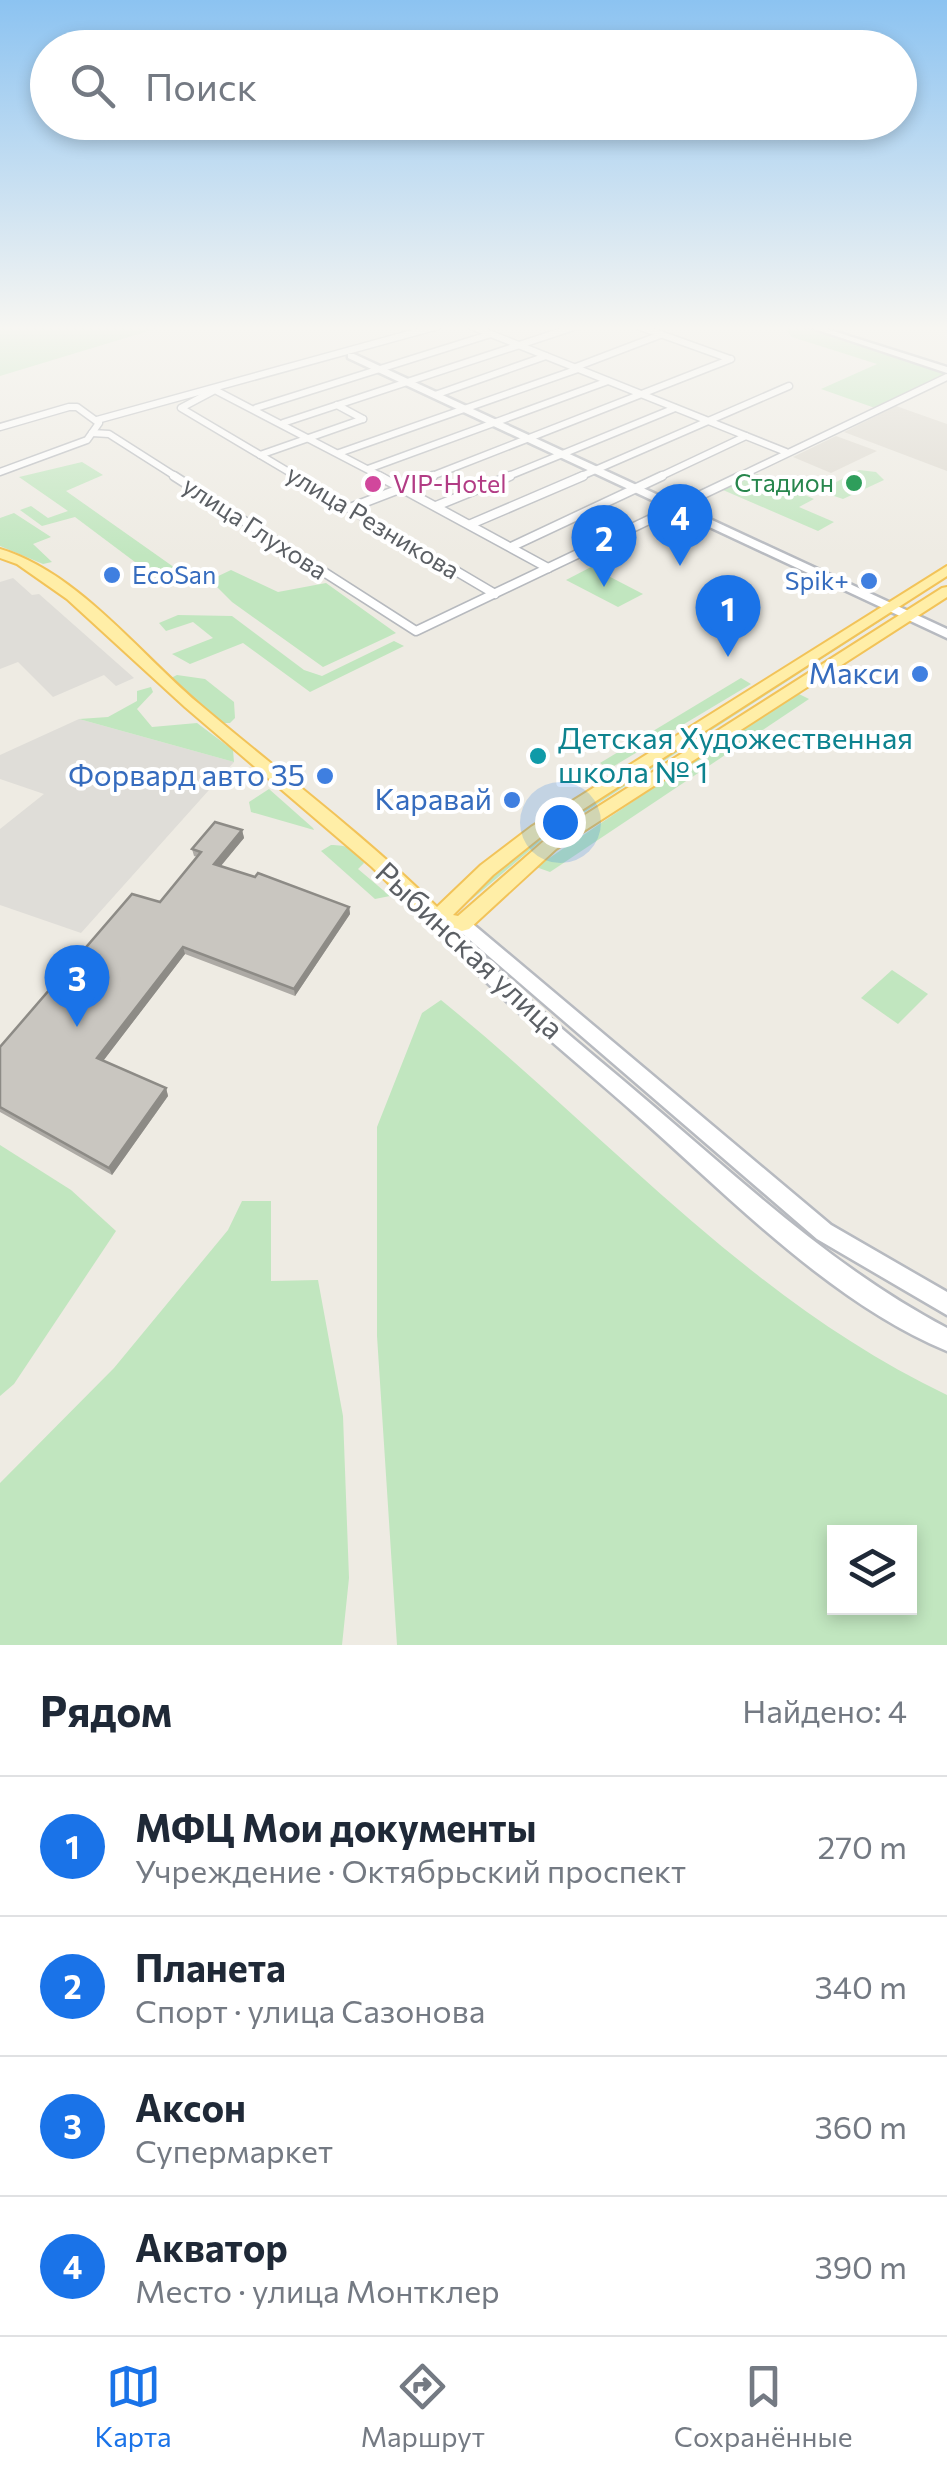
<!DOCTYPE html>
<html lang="ru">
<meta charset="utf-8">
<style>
:root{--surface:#fff;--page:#f2f2f3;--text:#1f2937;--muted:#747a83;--line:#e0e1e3;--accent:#1a73e8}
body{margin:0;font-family:Commissioner,sans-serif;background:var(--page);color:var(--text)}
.controls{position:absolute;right:30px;bottom:30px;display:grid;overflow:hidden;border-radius:0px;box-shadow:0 5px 15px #0003}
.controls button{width:90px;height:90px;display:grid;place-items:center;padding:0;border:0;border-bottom:2px solid var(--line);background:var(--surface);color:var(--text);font:50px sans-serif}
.you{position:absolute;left:560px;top:822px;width:35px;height:35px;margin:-25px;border:8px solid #fff;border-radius:50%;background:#1a73e8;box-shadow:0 0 0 15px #1a73e833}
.badge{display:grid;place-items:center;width:65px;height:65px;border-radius:50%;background:var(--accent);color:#fff;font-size:32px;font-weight:700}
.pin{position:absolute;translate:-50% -82px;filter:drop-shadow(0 2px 5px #0008)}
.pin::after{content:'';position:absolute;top:52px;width:35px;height:30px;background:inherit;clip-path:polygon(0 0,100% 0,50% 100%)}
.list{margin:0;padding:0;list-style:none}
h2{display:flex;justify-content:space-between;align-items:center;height:130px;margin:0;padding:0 40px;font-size:42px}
h2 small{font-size:32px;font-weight:400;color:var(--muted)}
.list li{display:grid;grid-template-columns:65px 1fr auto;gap:30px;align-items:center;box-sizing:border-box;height:140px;padding:0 40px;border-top:2px solid var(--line)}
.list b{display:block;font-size:38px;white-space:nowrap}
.list p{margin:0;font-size:32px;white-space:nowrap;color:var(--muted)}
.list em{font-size:32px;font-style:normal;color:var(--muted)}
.icon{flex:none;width:55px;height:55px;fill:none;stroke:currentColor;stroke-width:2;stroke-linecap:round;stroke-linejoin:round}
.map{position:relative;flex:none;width:947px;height:1645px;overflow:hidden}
.search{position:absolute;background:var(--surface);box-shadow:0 5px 15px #0003;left:30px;right:30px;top:30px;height:110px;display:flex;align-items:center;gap:25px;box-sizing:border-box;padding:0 35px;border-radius:55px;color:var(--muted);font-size:38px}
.sheet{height:690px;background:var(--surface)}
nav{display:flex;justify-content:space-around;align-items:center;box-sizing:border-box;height:140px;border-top:2px solid var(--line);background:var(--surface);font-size:28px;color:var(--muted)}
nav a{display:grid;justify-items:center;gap:5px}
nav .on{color:var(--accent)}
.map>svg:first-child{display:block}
</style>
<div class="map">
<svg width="947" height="1645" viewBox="0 0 947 1645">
<rect width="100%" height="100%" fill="#eeebe3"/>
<!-- industrial -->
<g fill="#dfddd8">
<polygon points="13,578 32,595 39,594 134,678 116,686 104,675 53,697 18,662 0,669 0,582"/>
<polygon points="79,719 234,762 81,933 0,905 0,829 44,794 0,779 0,755"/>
</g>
<!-- education -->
<g fill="#dedad1">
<polygon points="896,406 947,424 947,471 844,432"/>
<polygon points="836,436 877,451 831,473 793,457"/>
</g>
<!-- green -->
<g fill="#c1e6bf" fill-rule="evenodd">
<polygon points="0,326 165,326 0,376"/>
<polygon points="782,326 805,326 947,374 875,408 821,389 877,364 792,337"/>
<polygon points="82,462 103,475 66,491 185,575 159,580 75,517 42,526 20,510 31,506 48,518 68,511 19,477"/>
<polygon points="859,470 876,472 884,480 843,499 819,491"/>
<polygon points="757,474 814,499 799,507 834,522 818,531 723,490"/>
<polygon points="14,513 51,537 33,544 52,562 43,564 0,546 0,518"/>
<polygon points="591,567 643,594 618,607 566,580"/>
<polygon points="231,570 278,592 326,583 396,633 323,667 232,602 210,580"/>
<polygon points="887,611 893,613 543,839 471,900 469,896 539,834"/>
<polygon points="178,615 232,616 304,670 322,676 394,641 404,646 310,692 243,643 190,664 172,654 213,638 193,622 166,631 159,623"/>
<polygon points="177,675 205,679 234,702 235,718 230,723 220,723 169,679"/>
<polygon points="741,678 751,684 609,769 600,763"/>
<polygon points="151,687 153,692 137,709 152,727 197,723 233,750 234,762 79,719 108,717 137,701 137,691"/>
<polygon points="795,692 809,699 550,872 536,867"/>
<polygon points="269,789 313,828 314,830 251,812 249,802"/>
<path d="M331,845C345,845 360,848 364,863L358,869L390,896L375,899L321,851Z"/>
<polygon points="892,970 928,994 898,1024 861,998"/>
<path d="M441,1000C609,1136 749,1301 947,1395V1645H397L377,1336V1127L422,1013ZM834,1532H910V1608H834Z"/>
<polygon points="0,1145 71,1190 116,1231 14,1384 0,1396"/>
<polygon points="242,1201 271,1201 271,1281 318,1280 343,1416 349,1578 342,1645 0,1645 0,1483 114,1368 228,1230"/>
</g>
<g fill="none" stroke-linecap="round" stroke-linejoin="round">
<defs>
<g id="street-far1">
<polyline points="471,326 786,452"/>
<polyline points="638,326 730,359"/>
<polyline points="576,367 660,335"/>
<polyline points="435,395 546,356"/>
<polyline points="337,405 363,419"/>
<polyline points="256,408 491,334"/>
<polyline points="97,420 438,326"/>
<polyline points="283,423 577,326"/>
<polyline points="0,427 69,407 77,407 99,423 87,440 0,472"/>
<polyline points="92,433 109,434 178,478"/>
<polyline points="339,453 578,369"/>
<polyline points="260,455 363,419"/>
<polyline points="368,469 608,381"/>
<polyline points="299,478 181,408 215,390 384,478"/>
<polyline points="427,478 731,359"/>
<polyline points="504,478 675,408"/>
<polyline points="577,478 789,386"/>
<polyline points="657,478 746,436"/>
<polyline points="736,478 947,377"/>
</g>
<g id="street">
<polyline points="174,476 416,631 741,476"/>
<polyline points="295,476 495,594"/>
<polyline points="379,476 548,568"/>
<polyline points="436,506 510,476"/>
<polyline points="350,508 433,476"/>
<polyline points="471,524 583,476"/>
<polyline points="511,547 662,476"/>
</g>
<g id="secondary">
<polygon points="806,326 817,326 947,367 947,373"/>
<polygon points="348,354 354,354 947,629 947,638 348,358"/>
<path d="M437,913L443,915C504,984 575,1039 645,1099C742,1181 833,1268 947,1328V1351C829,1302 727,1194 632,1111C563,1050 491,994 431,923L429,919L431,915Z"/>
<polygon points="462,918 468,920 831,1225 947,1292 947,1315 817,1239 456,928 454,924 456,920"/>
</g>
<path id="primary" d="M0,549C77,572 138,652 198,703C278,771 362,833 437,907L481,865L531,827L947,566V576L543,835L493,875L453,915L458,916L544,841L942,588L947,587V597L556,849L469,929L462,931L430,924L372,867L185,707L67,599L17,564L0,558Z"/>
</defs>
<!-- street-far1 casing -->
<use href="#street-far1" stroke="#b6b9be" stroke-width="9"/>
<!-- street casing -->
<use href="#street" stroke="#b6b9be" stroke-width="11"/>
<!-- secondary casing -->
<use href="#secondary" stroke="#b7bac0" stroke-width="5"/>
<!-- primary casing -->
<use href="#primary" stroke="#f2c359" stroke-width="4"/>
<!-- street-far1 -->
<use href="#street-far1" stroke="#fff" stroke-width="6"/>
<!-- street -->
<use href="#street" stroke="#fff" stroke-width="8"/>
<!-- secondary -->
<use href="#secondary" fill="#fff" fill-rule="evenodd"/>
<!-- primary -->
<use href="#primary" fill="#ffeea7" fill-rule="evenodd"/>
</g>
<!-- wall -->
<polygon fill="#adaaa5" points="242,830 244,838 220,866 349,907 350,914 295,996 185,954 103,1061 166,1088 168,1096 112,1175 0,1112 0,1047 160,902 197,857 194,856 192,849"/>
<!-- shaded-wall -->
<g fill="#8d8b86">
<polygon points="242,830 244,838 216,872 214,864"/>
<polygon points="349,907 350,914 295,996 294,989"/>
<polygon points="183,947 185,954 100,1065 97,1058"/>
<polygon points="166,1088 168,1096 112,1175 109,1168"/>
</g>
<!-- building -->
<polygon fill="#c9c6c0" stroke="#8d8b86" stroke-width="2.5" points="215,822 242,830 214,864 255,877 258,873 349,907 294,989 183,947 97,1058 166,1088 109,1168 0,1107 0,1047 132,894 160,902 201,852 192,849"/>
<!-- sky -->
<linearGradient id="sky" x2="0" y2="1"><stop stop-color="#8cc3f1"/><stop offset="0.59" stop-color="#f7f6f2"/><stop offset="1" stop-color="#f7f6f2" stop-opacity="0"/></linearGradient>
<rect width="947" height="556" fill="url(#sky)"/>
<!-- markers -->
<circle fill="#2e9e5b" stroke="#fff" stroke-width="4" cx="854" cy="483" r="10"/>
<circle fill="#d1479c" stroke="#fff" stroke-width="4" cx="373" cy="484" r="10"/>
<g fill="#3f7fe0" stroke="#fff" stroke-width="4">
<circle cx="112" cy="575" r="10"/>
<circle cx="869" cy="581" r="10"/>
<circle cx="920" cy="674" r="10"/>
<circle cx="325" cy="776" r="10"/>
<circle cx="512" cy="800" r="10"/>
</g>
<circle fill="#0f9aa8" stroke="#fff" stroke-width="4" cx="538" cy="756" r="10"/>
<g text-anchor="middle" stroke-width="8" stroke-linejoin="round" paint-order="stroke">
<!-- far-leisure labels -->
<g font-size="25" fill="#27864d" stroke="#fff" text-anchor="end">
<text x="834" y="492">Стадион</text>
</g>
<!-- far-hotel labels -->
<g font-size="25" fill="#b23c85" stroke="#fff" text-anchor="start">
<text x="393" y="493">VIP-Hotel</text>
</g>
<!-- far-street labels -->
<g font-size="25" fill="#5b5f64" stroke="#fff">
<text transform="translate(373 522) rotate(31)" y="9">улица Резникова</text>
<text transform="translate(255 528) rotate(33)" y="9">улица Глухова</text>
</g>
<!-- far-shop labels -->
<g font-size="25" fill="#366cbe" stroke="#fff" text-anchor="start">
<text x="132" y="584">EcoSan</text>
<text x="849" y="590" text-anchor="end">Spik+</text>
</g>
<!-- shop labels -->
<g font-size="30" fill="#366cbe" stroke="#fff" text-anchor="end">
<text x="900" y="684">Макси</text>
<text x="305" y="786">Форвард авто 35</text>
<text x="492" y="810">Каравай</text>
</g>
<!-- culture labels -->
<g font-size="30" fill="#0d838f" stroke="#fff" text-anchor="start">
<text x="558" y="749">Детская Художественная<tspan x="558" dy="34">школа № 1</tspan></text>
</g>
<!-- street labels -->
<g font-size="30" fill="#5b5f64" stroke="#fff">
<text transform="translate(469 951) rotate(43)" y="10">Рыбинская улица</text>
</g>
</g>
</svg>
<div class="controls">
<button><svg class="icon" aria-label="layers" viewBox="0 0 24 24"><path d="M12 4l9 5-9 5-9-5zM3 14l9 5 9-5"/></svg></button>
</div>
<div class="you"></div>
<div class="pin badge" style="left:728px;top:657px">1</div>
<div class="pin badge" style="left:604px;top:587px">2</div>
<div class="pin badge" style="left:77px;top:1027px">3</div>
<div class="pin badge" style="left:680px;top:566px">4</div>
<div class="search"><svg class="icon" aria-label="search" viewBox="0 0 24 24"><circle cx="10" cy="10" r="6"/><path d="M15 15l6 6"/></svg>Поиск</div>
</div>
<section class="sheet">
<h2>Рядом<small>Найдено: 4</small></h2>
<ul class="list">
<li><span class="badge">1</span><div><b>МФЦ Мои документы</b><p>Учреждение · Октябрьский проспект</p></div><em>270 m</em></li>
<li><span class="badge">2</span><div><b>Планета</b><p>Спорт · улица Сазонова</p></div><em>340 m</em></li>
<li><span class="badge">3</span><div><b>Аксон</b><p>Супермаркет</p></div><em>360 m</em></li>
<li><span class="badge">4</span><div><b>Акватор</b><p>Место · улица Монтклер</p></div><em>390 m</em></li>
</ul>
</section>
<nav>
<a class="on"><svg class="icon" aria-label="map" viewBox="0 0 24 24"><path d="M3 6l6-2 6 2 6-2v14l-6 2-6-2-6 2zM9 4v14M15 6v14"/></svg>Карта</a>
<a><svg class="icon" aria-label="directions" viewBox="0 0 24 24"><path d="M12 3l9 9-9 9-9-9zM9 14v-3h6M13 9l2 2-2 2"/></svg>Маршрут</a>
<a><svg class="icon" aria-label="saved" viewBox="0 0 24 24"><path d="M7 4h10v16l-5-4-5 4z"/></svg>Сохранённые</a>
</nav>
